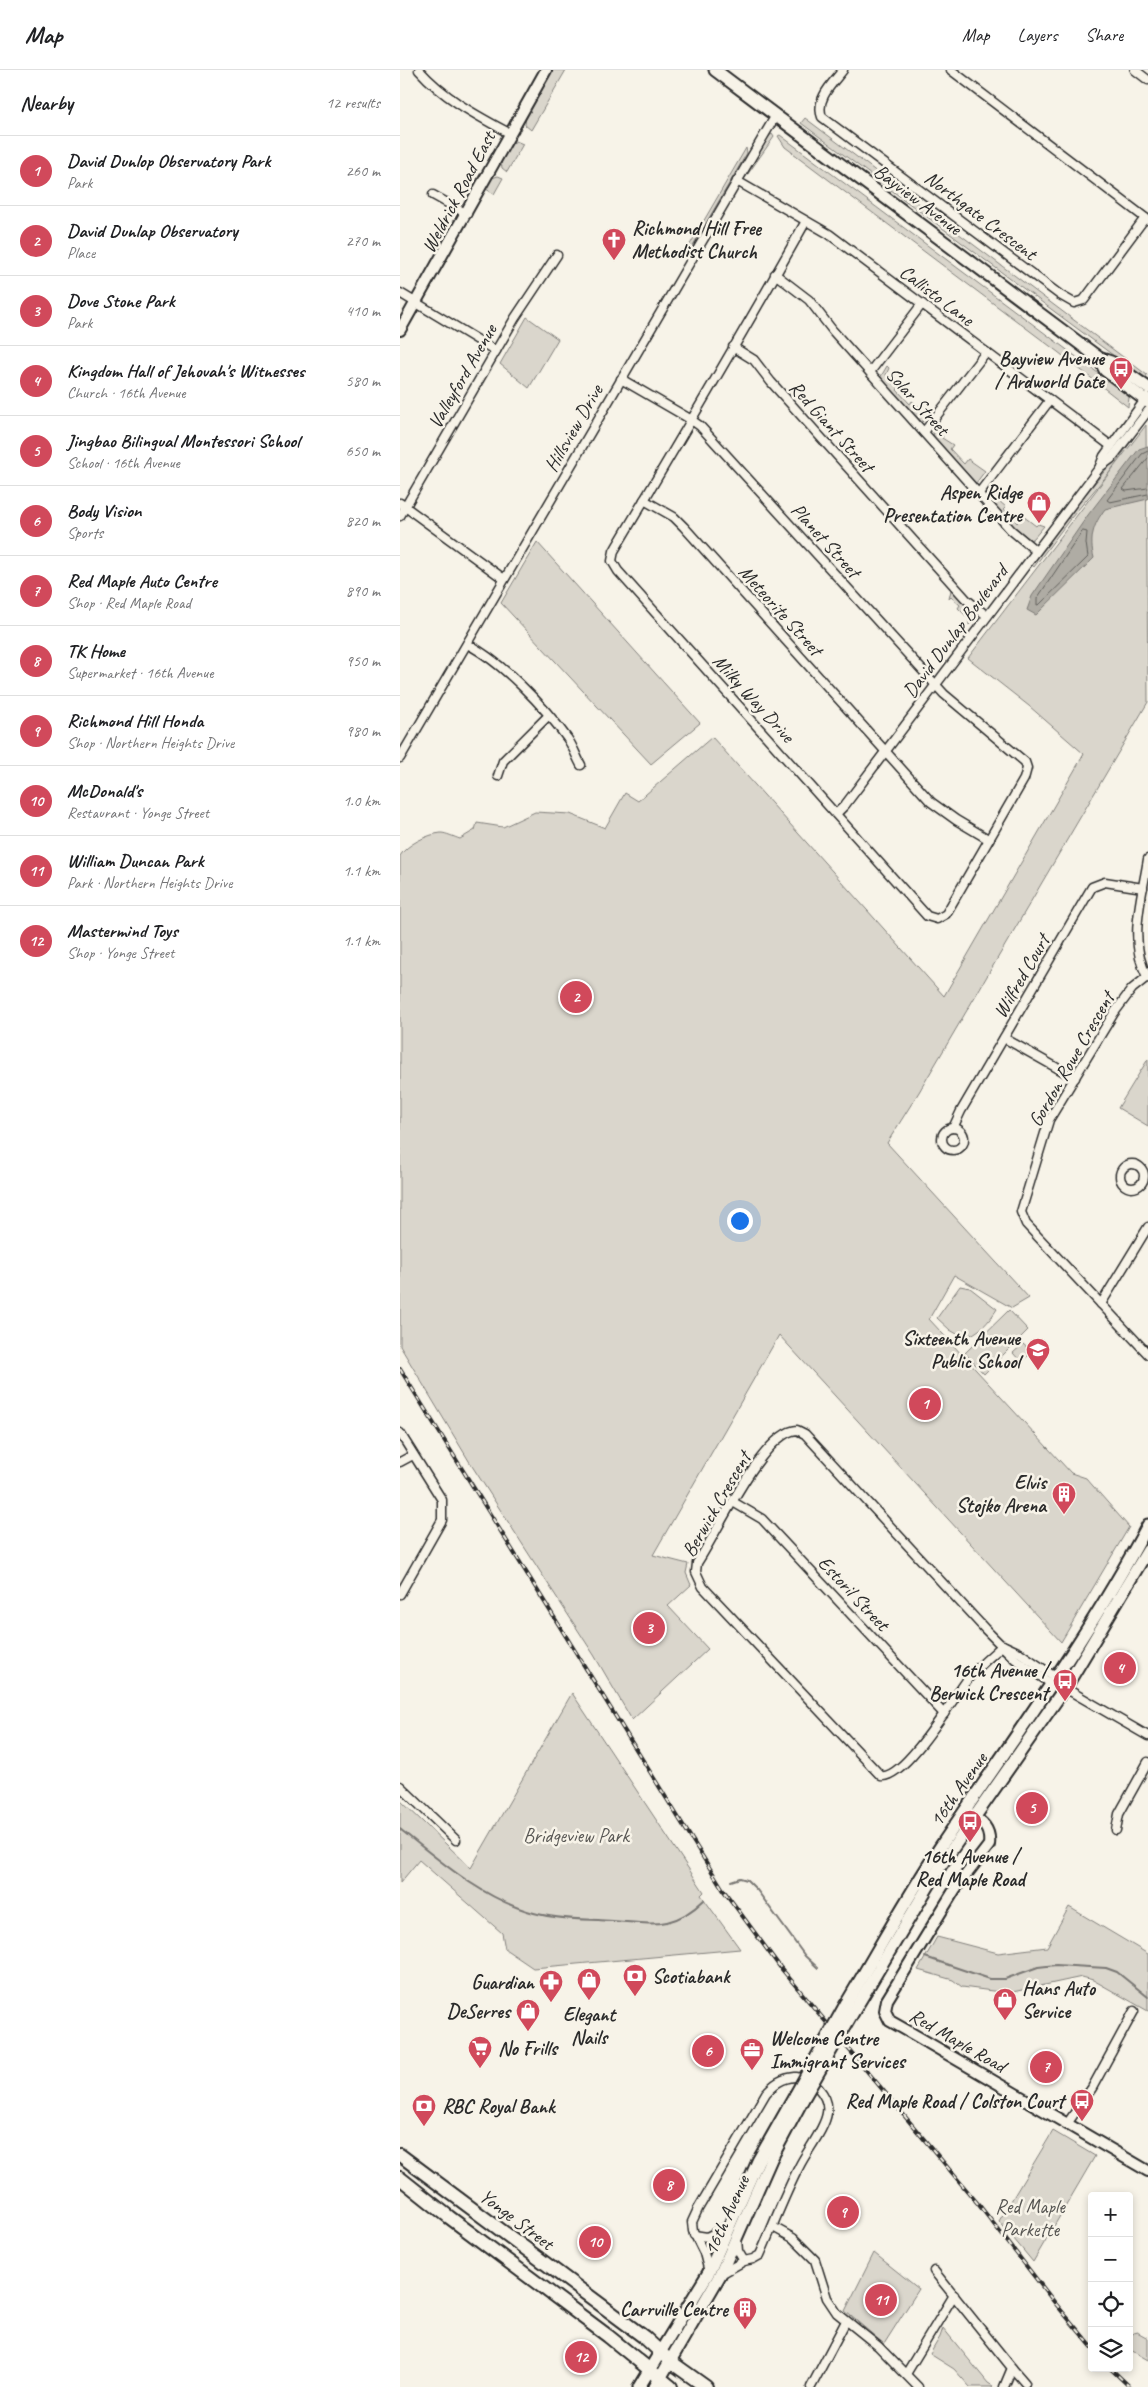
<!DOCTYPE html>
<meta charset="utf-8">
<style>
:root{--surface:#fff;--page:#f2f2f2;--text:#202124;--muted:#757577;--line:#e0e0e0;--accent:#d1495b}
body{margin:0;font-family:Caveat,sans-serif;background:var(--page);color:var(--text)}
.controls{position:absolute;right:15px;bottom:15px;display:grid;overflow:hidden;border-radius:5px;box-shadow:0 2px 8px #0003}
.controls button{width:45px;height:45px;display:grid;place-items:center;padding:0;border:0;border-bottom:1px solid var(--line);background:var(--surface);color:var(--text);font:25px sans-serif}
.you{position:absolute;left:339px;top:1150px;width:18px;height:18px;margin:-12px;border:4px solid #fff;border-radius:50%;background:#1a73e8;box-shadow:0 0 0 8px #1a73e833}
.badge{display:grid;place-items:center;width:32px;height:32px;border-radius:50%;background:var(--accent);color:#fff;font-size:16px;font-weight:700}
.pin{position:absolute;translate:-50% -50%;border:2px solid #fff;box-shadow:0 1px 5px #0006}
.list{margin:0;padding:0;list-style:none}
h2{display:flex;justify-content:space-between;align-items:center;height:65px;margin:0;padding:0 20px;font-size:21px}
h2 small{font-size:16px;font-weight:400;color:var(--muted)}
.list li{display:grid;grid-template-columns:32px 1fr auto;gap:15px;align-items:center;box-sizing:border-box;height:70px;padding:0 20px;border-top:1px solid var(--line)}
.list b{display:block;font-size:19px;white-space:nowrap}
.list p{margin:0;font-size:16px;white-space:nowrap;color:var(--muted)}
.list em{font-size:16px;font-style:normal;color:var(--muted)}
.icon{flex:none;width:28px;height:28px;fill:none;stroke:currentColor;stroke-width:2;stroke-linecap:round;stroke-linejoin:round}
.map{position:relative;flex:none;width:748px;height:2317px;overflow:hidden}
header{display:flex;align-items:center;gap:30px;box-sizing:border-box;height:70px;padding:0 25px;background:var(--surface);border-bottom:1px solid var(--line)}
header strong{font-size:24px}
nav{display:flex;gap:28px;margin-inline-start:auto;font-size:18px}
main{display:flex}
aside{flex:1;background:var(--surface)}
.map>svg:first-child{display:block}
</style>
<header>
<strong>Map</strong>
<nav><a>Map</a><a>Layers</a><a>Share</a></nav>
</header>
<main>
<aside>
<h2>Nearby<small>12 results</small></h2>
<ul class="list">
<li><span class="badge">1</span><div><b>David Dunlop Observatory Park</b><p>Park</p></div><em>260 m</em></li>
<li><span class="badge">2</span><div><b>David Dunlap Observatory</b><p>Place</p></div><em>270 m</em></li>
<li><span class="badge">3</span><div><b>Dove Stone Park</b><p>Park</p></div><em>410 m</em></li>
<li><span class="badge">4</span><div><b>Kingdom Hall of Jehovah's Witnesses</b><p>Church · 16th Avenue</p></div><em>580 m</em></li>
<li><span class="badge">5</span><div><b>Jingbao Bilingual Montessori School</b><p>School · 16th Avenue</p></div><em>650 m</em></li>
<li><span class="badge">6</span><div><b>Body Vision</b><p>Sports</p></div><em>820 m</em></li>
<li><span class="badge">7</span><div><b>Red Maple Auto Centre</b><p>Shop · Red Maple Road</p></div><em>890 m</em></li>
<li><span class="badge">8</span><div><b>TK Home</b><p>Supermarket · 16th Avenue</p></div><em>950 m</em></li>
<li><span class="badge">9</span><div><b>Richmond Hill Honda</b><p>Shop · Northern Heights Drive</p></div><em>980 m</em></li>
<li><span class="badge">10</span><div><b>McDonald's</b><p>Restaurant · Yonge Street</p></div><em>1.0 km</em></li>
<li><span class="badge">11</span><div><b>William Duncan Park</b><p>Park · Northern Heights Drive</p></div><em>1.1 km</em></li>
<li><span class="badge">12</span><div><b>Mastermind Toys</b><p>Shop · Yonge Street</p></div><em>1.1 km</em></li>
</ul>
</aside>
<div class="map">
<svg width="748" height="2317" viewBox="0 0 748 2317">
<rect width="100%" height="100%" fill="#f7f3e8"/>
<filter id="ink" filterUnits="userSpaceOnUse"><feTurbulence type="fractalNoise" baseFrequency=".02" numOctaves="2"/><feDisplacementMap in="SourceGraphic" scale="10" xChannelSelector="R" yChannelSelector="G"/><feConvolveMatrix kernelMatrix="1 2 1 2 8 2 1 2 1" color-interpolation-filters="sRGB"/></filter>
<g filter="url(#ink)">
<!-- green -->
<g fill="#dad6cc" stroke="#82807c">
<polygon points="153,0 166,0 131,60 125,55 126,46"/>
<polygon points="405,48 747,305 745,309 401,53"/>
<path d="M372,64L374,67L345,108C346,99 363,69 372,64Z"/>
<polygon points="380,65 714,315 729,327 728,337 658,282 385,77 378,66"/>
<path d="M116,71L123,74L107,102L102,98C99,88 107,76 116,71Z"/>
<polygon points="346,78 347,83 292,177 288,178"/>
<polygon points="98,106 103,108 94,124 86,119 92,108"/>
<polygon points="127,247 158,269 129,318 100,294"/>
<polygon points="487,296 489,298 486,305 491,309 494,307 502,314 497,320 510,334 512,331 526,342 531,341 522,352 480,308"/>
<polygon points="747,349 709,403 671,448 668,446"/>
<polygon points="538,354 544,359 541,364 543,366 542,368 553,375 550,379 564,394 568,389 585,401 576,413 534,368 533,361"/>
<path d="M746,355L748,632L519,1022L487,1073L629,1228L612,1238L554,1205L529,1249L671,1403L686,1408L729,1457L661,1572L379,1265L253,1485L288,1494L286,1503L291,1515L268,1536L308,1579L232,1650L194,1585L72,1396L0,1276V786C6,775 28,764 41,763C46,763 54,767 60,769L75,760L77,753L103,757L135,742L170,744L205,758L225,723L238,731L312,667L544,926L684,684L629,636L568,588Z"/>
<path d="M591,416L595,418L593,426L606,437L604,439L617,453L623,446L636,456L638,454L644,456L634,468L631,470C620,462 588,436 587,422Z"/>
<polygon points="667,448 670,449 634,497 632,495"/>
<polygon points="137,472 300,653 251,694 101,533"/>
<polygon points="551,520 577,543 569,555 569,549 558,538 560,535 551,527 549,529"/>
<polygon points="748,989 748,1056 718,1038"/>
<path d="M560,1216L570,1218L597,1239C588,1253 580,1262 564,1268L550,1260L537,1248Z"/>
<polygon points="609,1240 628,1260 584,1304 565,1283"/>
<polygon points="623,1274 632,1282 621,1292 613,1283"/>
<polygon points="172,1623 304,1822 301,1825 340,1879 133,1898 105,1879 102,1863 19,1790 0,1813 0,1730 71,1798"/>
<polygon points="669,1837 748,1884 748,1941 693,1910 682,1907 608,1923 562,1917 553,1910 518,1900 537,1867 598,1883 647,1877"/>
<polygon points="653,2061 695,2086 633,2192 599,2151"/>
<polygon points="474,2183 519,2219 484,2274 445,2241"/>
<polygon points="543,2258 588,2313 593,2316 592,2317 570,2317 554,2299 530,2284 540,2267"/>
<polygon points="737,2262 748,2268 748,2290 729,2279 729,2269 733,2263"/>
</g>
<!-- water -->
<path fill="#afaca4" stroke="#7a7874" d="M748,376V429L705,439C693,455 689,468 694,488L636,545L627,540L632,526L688,445L739,379Z"/>
<g fill="none" stroke-linecap="round" stroke-linejoin="round">
<!-- shore -->
<g stroke="#605f5b" stroke-width="1">
<polyline points="748,381 742,384 707,430 710,432 748,424"/>
<polyline points="748,388 723,419 726,421 748,418"/>
<polygon points="683,461 687,462 686,473 688,487 640,534 637,535 637,529"/>
</g>
<!-- stream -->
<g stroke="#7a7874" stroke-width="2">
<path d="M0,1759C40,1791 83,1829 134,1843C159,1850 188,1849 213,1851C254,1854 273,1860 304,1830"/>
<polyline points="331,1811 340,1808 347,1810 357,1820 405,1886 418,1898"/>
<polyline points="525,1887 590,1909 605,1909 638,1897 656,1895 706,1898 717,1902 748,1927"/>
</g>
<defs>
<g id="minor">
<path d="M19,0C45,29 76,45 109,63"/>
<path d="M443,0C433,13 415,29 422,47L660,225L674,233L684,230L745,148"/>
<polyline points="551,0 748,150"/>
<polyline points="735,0 748,10"/>
<polyline points="337,111 429,164 711,376"/>
<polyline points="33,125 67,144"/>
<polyline points="375,204 409,230 433,261 611,460 636,481"/>
<polyline points="0,223 96,281"/>
<polyline points="333,277 354,290 371,312 566,529 587,546"/>
<polyline points="470,302 522,234"/>
<path d="M221,309L290,349L300,356L544,624L625,692L627,698L624,709L546,844L537,849L527,846L218,501L212,491L214,481C279,371 344,262 406,151"/>
<polyline points="524,362 586,282"/>
<polyline points="700,396 704,386 747,327"/>
<polyline points="579,423 650,330"/>
<polyline points="244,430 274,447 284,457 531,732 556,750 588,769"/>
<polyline points="0,433 104,509"/>
<polyline points="0,446 115,248 157,185"/>
<path d="M67,574C101,591 145,637 167,668C173,676 176,686 181,695"/>
<polyline points="0,688 376,45"/>
<polyline points="98,706 103,691 148,646"/>
<polyline points="436,744 445,735 700,397 711,389 748,341"/>
<path d="M748,789C742,828 727,872 748,908"/>
<polyline points="747,907 732,919 714,943 649,1050 621,1142 626,1154 748,1284"/>
<polyline points="604,968 675,1008"/>
<circle cx="553" cy="1069" r="11"/>
<polyline points="553,1058 561,1041 692,817 705,812 743,818"/>
<circle cx="732" cy="1106" r="12"/>
<polyline points="701,1234 748,1157"/>
<polyline points="0,1363 42,1430 42,1450 0,1524"/>
<polyline points="0,1392 13,1385"/>
<polyline points="333,1432 362,1449 544,1644"/>
<path d="M603,1575C591,1586 577,1597 567,1610C553,1629 504,1710 481,1706L303,1517L296,1502L297,1493C317,1464 362,1362 397,1360L405,1364L585,1559L615,1589L662,1621"/>
<polyline points="605,1576 620,1583 667,1615"/>
<polyline points="665,1618 748,1666"/>
<polyline points="0,1716 56,1770"/>
<polyline points="716,1760 719,1744 748,1692"/>
<polyline points="667,2054 692,2018 734,1941"/>
<polyline points="373,2157 393,2168 415,2190 427,2228 437,2243 478,2276 518,2317"/>
<polyline points="294,2165 307,2167 330,2155"/>
<polyline points="337,2169 338,2181 344,2191"/>
<polyline points="534,2201 612,2298 604,2317"/>
<path d="M309,2202L304,2183L293,2161L292,2152L298,2139L366,2023C374,2014 382,2008 395,2007C412,2006 430,2026 427,2043C425,2059 406,2082 399,2097C384,2126 373,2156 360,2185L353,2189L344,2191L321,2204"/>
<polyline points="612,2298 625,2313"/>
<polyline points="506,2304 554,2225"/>
<polyline points="411,2317 446,2251"/>
</g>
<g id="tertiary">
<polyline points="0,260 146,0"/>
<path d="M569,1743C582,1752 591,1758 589,1775L555,1819L487,1930L485,1941L490,1951L506,1960L748,2101"/>
</g>
<g id="secondary">
<polyline points="315,0 699,288 711,292 748,318"/>
<polyline points="699,288 705,300 748,332"/>
<path d="M446,1934C477,1882 507,1827 541,1776C612,1670 688,1568 748,1455"/>
<polyline points="455,1939 541,1795 667,1615 748,1480"/>
<polyline points="239,2317 309,2202 358,2091 396,2024"/>
<polyline points="255,2317 320,2205 371,2089 403,2029"/>
</g>
<g id="primary">
<polyline points="0,2085 244,2267 271,2292 306,2317"/>
<polyline points="0,2108 49,2147 208,2266 271,2317"/>
</g>
</defs>
<!-- minor casing -->
<use href="#minor" stroke="#2b2b2b" stroke-width="11"/>
<!-- tertiary casing -->
<use href="#tertiary" stroke="#2b2b2b" stroke-width="14"/>
<!-- secondary casing -->
<use href="#secondary" stroke="#2b2b2b" stroke-width="15"/>
<!-- primary casing -->
<use href="#primary" stroke="#2b2b2b" stroke-width="16"/>
<!-- minor -->
<use href="#minor" stroke="#f7f3e8" stroke-width="8"/>
<!-- tertiary -->
<use href="#tertiary" stroke="#f7f3e8" stroke-width="10"/>
<!-- secondary -->
<use href="#secondary" stroke="#f7f3e8" stroke-width="11"/>
<!-- primary -->
<use href="#primary" stroke="#f7f3e8" stroke-width="12"/>
<defs>
<g id="rail">
<polyline points="0,1299 324,1821 380,1897 579,2135 655,2233 692,2277"/>
<polyline points="710,2298 730,2317"/>
</g>
</defs>
<!-- rail casing -->
<use href="#rail" stroke="#2b2b2b" stroke-width="4"/>
<!-- rail -->
<use href="#rail" stroke="#f7f3e8" stroke-width="2" stroke-dasharray="5.5" stroke-linecap="butt"/>
<defs>
<g id="secondary-bridge">
<polyline points="396,2024 446,1934"/>
<polyline points="403,2029 455,1939"/>
</g>
</defs>
<!-- secondary-bridge casing -->
<use href="#secondary-bridge" stroke="#2b2b2b" stroke-width="15" stroke-linecap="butt"/>
<!-- secondary-bridge -->
<use href="#secondary-bridge" stroke="#f7f3e8" stroke-width="11"/>
</g>
</g>
<!-- icons -->
<defs>
<symbol id="church-pin" viewBox="-11 -11 22 30"><path d="M0 17L-7.5 6A9.5 9.5 0 1 1 7.5 6Z" fill="#d1495b" stroke="#f7f3e8"/><path d="M-1.2-6h2.4v3.5h3.3v2.4h-3.3V6h-2.4V-.1h-3.3v-2.4h3.3Z" fill="#fff"/></symbol>
<symbol id="bus-pin" viewBox="-11 -11 22 30"><path d="M0 17L-7.5 6A9.5 9.5 0 1 1 7.5 6Z" fill="#d1495b" stroke="#f7f3e8"/><path d="M-5-6H5V4H4V6H2V4H-2V6H-4V4H-5ZM-3.5-4V0h7V-4ZM-3.5 1.2v1.5H-2V1.2ZM2 1.2v1.5H3.5V1.2Z" fill="#fff"/></symbol>
<symbol id="shop-pin" viewBox="-11 -11 22 30"><path d="M0 17L-7.5 6A9.5 9.5 0 1 1 7.5 6Z" fill="#d1495b" stroke="#f7f3e8"/><path d="M-5-2.5h2.3a2.7 3.5 0 0 1 5.4 0H5L5.5 6h-11ZM-1.5-2.5h3a1.5 2.3 0 0 0-3 0Z" fill="#fff"/></symbol>
<symbol id="school-pin" viewBox="-11 -11 22 30"><path d="M0 17L-7.5 6A9.5 9.5 0 1 1 7.5 6Z" fill="#d1495b" stroke="#f7f3e8"/><path d="M0-5L7-2L0 1L-7-2ZM-4 1L0 2.5L4 1V4Q0 6-4 4Z" fill="#fff"/></symbol>
<symbol id="building-pin" viewBox="-11 -11 22 30"><path d="M0 17L-7.5 6A9.5 9.5 0 1 1 7.5 6Z" fill="#d1495b" stroke="#f7f3e8"/><path d="M-4-6H4V6H1V3H-1V6H-4ZM-2.5-4.3h1.7v1.8h-1.7ZM.8-4.3h1.7v1.8H.8ZM-2.5-1h1.7V.8h-1.7ZM.8-1h1.7V.8H.8Z" fill="#fff"/></symbol>
<symbol id="bank-pin" viewBox="-11 -11 22 30"><path d="M0 17L-7.5 6A9.5 9.5 0 1 1 7.5 6Z" fill="#d1495b" stroke="#f7f3e8"/><path d="M-6-4H6V4H-6ZM0-2.3a2.3 2.3 0 1 0 0 4.6a2.3 2.3 0 1 0 0-4.6Z" fill="#fff"/></symbol>
<symbol id="pharmacy-pin" viewBox="-11 -11 22 30"><path d="M0 17L-7.5 6A9.5 9.5 0 1 1 7.5 6Z" fill="#d1495b" stroke="#f7f3e8"/><path d="M-2-6h4v4h4v4h-4v4h-4v-4h-4v-4h4Z" fill="#fff"/></symbol>
<symbol id="supermarket-pin" viewBox="-11 -11 22 30"><path d="M0 17L-7.5 6A9.5 9.5 0 1 1 7.5 6Z" fill="#d1495b" stroke="#f7f3e8"/><path d="M-6-5.5h2.5l.6 2H6L4.5 2H-2.5L-4.4-4H-6ZM-1.5 3.2a1.3 1.3 0 1 0 .1 0ZM3 3.2a1.3 1.3 0 1 0 .1 0Z" fill="#fff"/></symbol>
<symbol id="office-pin" viewBox="-11 -11 22 30"><path d="M0 17L-7.5 6A9.5 9.5 0 1 1 7.5 6Z" fill="#d1495b" stroke="#f7f3e8"/><path d="M-6-3h4V-5.5h4V-3h4V5H-6ZM-1-4.5V-3h2v-1.5ZM-6 0V1H6V0Z" fill="#fff"/></symbol>
</defs>
<g fill-rule="evenodd">
<use href="#church-pin" x="200" y="156" width="28" height="38"/>
<use href="#bus-pin" x="707" y="285" width="28" height="38"/>
<use href="#shop-pin" x="625" y="419" width="28" height="38"/>
<use href="#school-pin" x="624" y="1266" width="28" height="38"/>
<use href="#building-pin" x="650" y="1410" width="28" height="38"/>
<use href="#bus-pin" x="651" y="1597" width="28" height="38"/>
<use href="#bus-pin" x="556" y="1738" width="28" height="38"/>
<use href="#bank-pin" x="221" y="1892" width="28" height="38"/>
<use href="#shop-pin" x="175" y="1896" width="28" height="38"/>
<use href="#pharmacy-pin" x="137" y="1898" width="28" height="38"/>
<use href="#shop-pin" x="591" y="1916" width="28" height="38"/>
<use href="#shop-pin" x="114" y="1927" width="28" height="38"/>
<use href="#supermarket-pin" x="66" y="1964" width="28" height="38"/>
<use href="#office-pin" x="338" y="1966" width="28" height="38"/>
<use href="#bus-pin" x="668" y="2017" width="28" height="38"/>
<use href="#bank-pin" x="10" y="2022" width="28" height="38"/>
<use href="#building-pin" x="331" y="2225" width="28" height="38"/>
</g>
<g text-anchor="middle" stroke-width="5" stroke-linejoin="round" paint-order="stroke">
<!-- street labels -->
<g font-size="20" fill="#2b2b2b" stroke="#f7f3e8">
<text transform="translate(58 122) rotate(-62)" y="7">Weldrick Road East</text>
<text transform="translate(518 129) rotate(37)" y="7">Bayview Avenue</text>
<text transform="translate(581 145) rotate(37)" y="7">Northgate Crescent</text>
<text transform="translate(537 225) rotate(37)" y="7">Callisto Lane</text>
<text transform="translate(62 306) rotate(-60)" y="7">Valleyford Avenue</text>
<text transform="translate(518 331) rotate(48)" y="7">Solar Street</text>
<text transform="translate(432 356) rotate(48)" y="7">Red Giant Street</text>
<text transform="translate(173 358) rotate(-60)" y="7">Hillsview Drive</text>
<text transform="translate(426 470) rotate(48)" y="7">Planet Street</text>
<text transform="translate(381 540) rotate(48)" y="7">Meteorite Street</text>
<text transform="translate(555 561) rotate(-53)" y="7">David Dunlap Boulevard</text>
<text transform="translate(354 628) rotate(48)" y="7">Milky Way Drive</text>
<text transform="translate(621 906) rotate(-60)" y="7">Wilfred Court</text>
<text transform="translate(671 989) rotate(-60)" y="7">Gordon Rowe Crescent</text>
<text transform="translate(316 1434) rotate(-60)" y="7">Berwick Crescent</text>
<text transform="translate(454 1523) rotate(47)" y="7">Estoril Street</text>
<text transform="translate(558 1719) rotate(-55)" y="7">16th Avenue</text>
<text transform="translate(558 1970) rotate(30)" y="7">Red Maple Road</text>
<text transform="translate(326 2145) rotate(-66)" y="7">16th Avenue</text>
<text transform="translate(117 2149) rotate(37)" y="7">Yonge Street</text>
</g>
<!-- poi labels -->
<g font-size="20" font-weight="bold" fill="#2b2b2b" stroke="#f7f3e8" text-anchor="end">
<text x="232" y="165" text-anchor="start">Richmond Hill Free<tspan x="232" dy="23">Methodist Church</tspan></text>
<text x="704" y="295">Bayview Avenue<tspan x="704" dy="23">/ Ardworld Gate</tspan></text>
<text x="622" y="429">Aspen Ridge<tspan x="622" dy="23">Presentation Centre</tspan></text>
<text x="620" y="1275">Sixteenth Avenue<tspan x="620" dy="23">Public School</tspan></text>
<text x="646" y="1419">Elvis<tspan x="646" dy="23">Stojko Arena</tspan></text>
<text x="648" y="1607">16th Avenue /<tspan x="648" dy="23">Berwick Crescent</tspan></text>
<text x="570" y="1793" text-anchor="middle">16th Avenue /<tspan x="570" dy="23">Red Maple Road</tspan></text>
<text x="252" y="1913" text-anchor="start">Scotiabank</text>
<text x="134" y="1919">Guardian</text>
<text x="622" y="1925" text-anchor="start">Hans Auto<tspan x="622" dy="23">Service</tspan></text>
<text x="110" y="1948">DeSerres</text>
<text x="189" y="1951" text-anchor="middle">Elegant<tspan x="189" dy="23">Nails</tspan></text>
<text x="370" y="1975" text-anchor="start">Welcome Centre<tspan x="370" dy="23">Immigrant Services</tspan></text>
<text x="98" y="1985" text-anchor="start">No Frills</text>
<text x="664" y="2038">Red Maple Road / Colston Court</text>
<text x="42" y="2043" text-anchor="start">RBC Royal Bank</text>
<text x="328" y="2246">Carrville Centre</text>
</g>
<!-- park labels -->
<g font-size="20" fill="#575653" stroke="#f7f3e8">
<text x="176" y="1772">Bridgeview Park</text>
<text x="630" y="2143">Red Maple<tspan x="630" dy="23">Parkette</tspan></text>
</g>
</g>
</svg>
<div class="controls">
<button>+</button>
<button>−</button>
<button><svg class="icon" aria-label="locate" viewBox="0 0 24 24"><circle cx="12" cy="12" r="6"/><path d="M12 2v4M12 18v4M2 12h4M18 12h4"/></svg></button>
<button><svg class="icon" aria-label="layers" viewBox="0 0 24 24"><path d="M12 4l9 5-9 5-9-5zM3 14l9 5 9-5"/></svg></button>
</div>
<div class="you"></div>
<div class="pin badge" style="left:525px;top:1334px">1</div>
<div class="pin badge" style="left:176px;top:927px">2</div>
<div class="pin badge" style="left:249px;top:1558px">3</div>
<div class="pin badge" style="left:720px;top:1598px">4</div>
<div class="pin badge" style="left:632px;top:1738px">5</div>
<div class="pin badge" style="left:308px;top:1981px">6</div>
<div class="pin badge" style="left:646px;top:1997px">7</div>
<div class="pin badge" style="left:269px;top:2115px">8</div>
<div class="pin badge" style="left:443px;top:2142px">9</div>
<div class="pin badge" style="left:195px;top:2172px">10</div>
<div class="pin badge" style="left:481px;top:2230px">11</div>
<div class="pin badge" style="left:181px;top:2287px">12</div>
</div>
</main>
